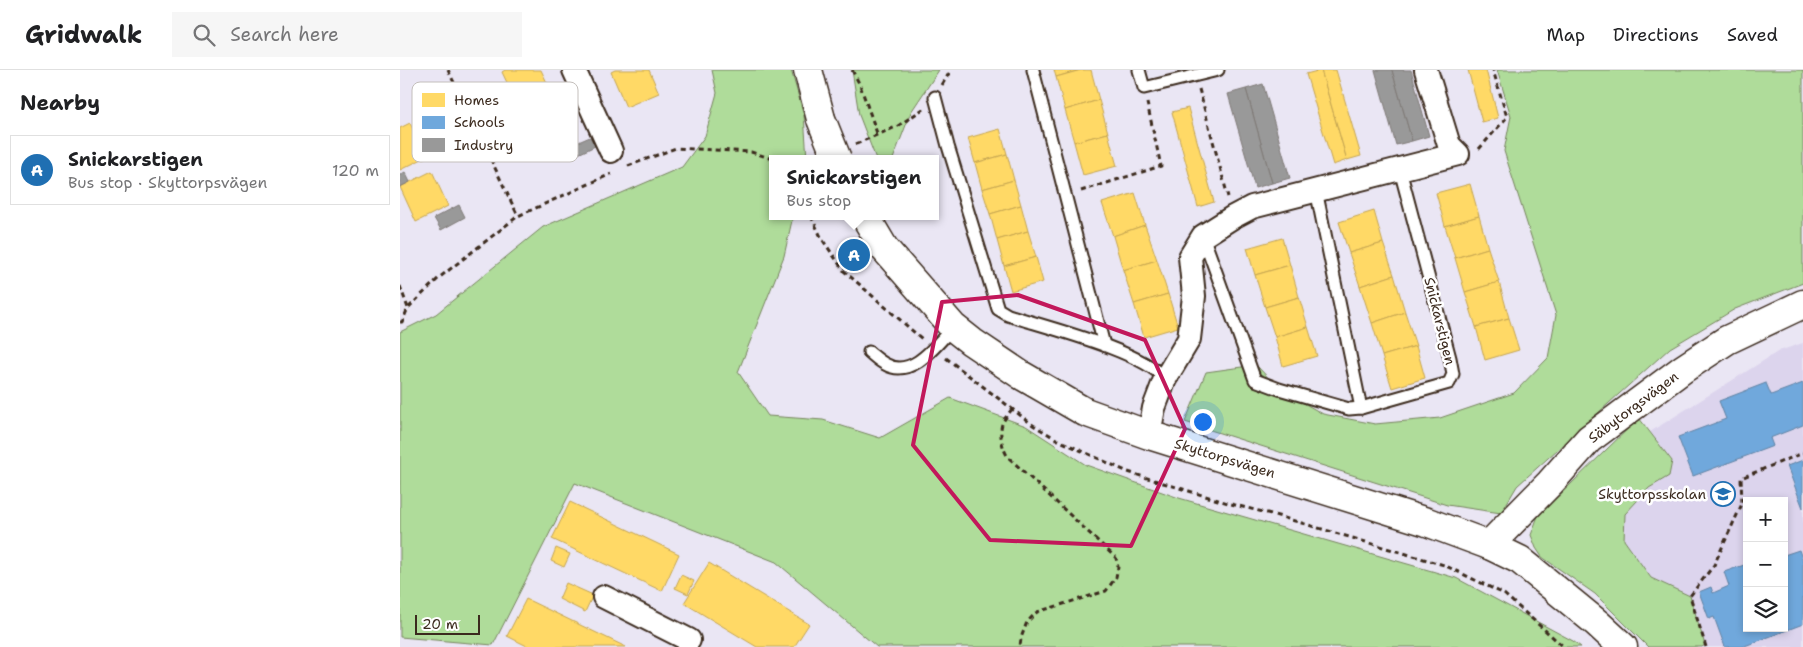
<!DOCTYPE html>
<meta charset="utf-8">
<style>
:root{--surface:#fff;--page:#f6f6f6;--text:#202124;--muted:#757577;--line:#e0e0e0;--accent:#1f6fb2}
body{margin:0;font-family:"Shantell Sans",sans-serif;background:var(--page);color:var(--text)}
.controls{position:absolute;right:15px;bottom:15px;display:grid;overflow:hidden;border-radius:0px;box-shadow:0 2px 8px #0003}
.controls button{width:45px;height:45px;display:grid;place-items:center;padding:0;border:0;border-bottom:1px solid var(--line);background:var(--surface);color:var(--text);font:25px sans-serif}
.scale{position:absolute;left:15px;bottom:12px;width:65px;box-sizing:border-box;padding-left:5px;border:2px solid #3b2a1e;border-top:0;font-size:14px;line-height:18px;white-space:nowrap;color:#3b2a1e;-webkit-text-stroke:4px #fff;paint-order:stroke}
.you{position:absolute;left:802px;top:351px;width:18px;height:18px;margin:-12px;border:4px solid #fff;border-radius:50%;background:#1a73e8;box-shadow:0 0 0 8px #1a73e833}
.badge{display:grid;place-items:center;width:32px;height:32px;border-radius:50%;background:var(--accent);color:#fff;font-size:16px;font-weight:700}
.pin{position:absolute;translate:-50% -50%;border:2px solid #fff;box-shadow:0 1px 5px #0006}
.popup{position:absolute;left:369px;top:85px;width:170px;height:65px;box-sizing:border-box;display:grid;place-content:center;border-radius:0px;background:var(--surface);filter:drop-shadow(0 1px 4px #0005);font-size:16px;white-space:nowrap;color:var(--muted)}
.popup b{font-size:19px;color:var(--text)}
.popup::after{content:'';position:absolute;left:50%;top:100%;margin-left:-10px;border:10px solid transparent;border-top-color:var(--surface)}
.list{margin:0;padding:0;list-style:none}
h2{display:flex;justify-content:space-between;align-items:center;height:65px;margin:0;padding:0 20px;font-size:21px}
h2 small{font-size:16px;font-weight:400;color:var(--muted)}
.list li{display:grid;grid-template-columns:32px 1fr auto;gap:15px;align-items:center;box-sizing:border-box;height:70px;margin:0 10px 10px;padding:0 10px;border:1px solid var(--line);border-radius:0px}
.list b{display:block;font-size:19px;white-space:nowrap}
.list p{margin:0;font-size:16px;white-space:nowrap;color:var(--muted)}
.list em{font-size:16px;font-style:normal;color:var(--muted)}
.icon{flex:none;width:28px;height:28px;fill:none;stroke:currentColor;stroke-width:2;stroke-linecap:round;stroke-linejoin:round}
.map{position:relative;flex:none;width:1403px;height:577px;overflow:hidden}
header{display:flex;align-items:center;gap:30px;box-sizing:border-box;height:70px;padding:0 25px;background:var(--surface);border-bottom:1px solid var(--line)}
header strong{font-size:24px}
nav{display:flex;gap:28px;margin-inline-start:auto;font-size:18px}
.search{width:350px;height:45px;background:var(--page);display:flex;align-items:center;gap:12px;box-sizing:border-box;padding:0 18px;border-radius:0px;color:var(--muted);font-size:19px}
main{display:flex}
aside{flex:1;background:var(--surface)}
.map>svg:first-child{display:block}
</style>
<header>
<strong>Gridwalk</strong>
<div class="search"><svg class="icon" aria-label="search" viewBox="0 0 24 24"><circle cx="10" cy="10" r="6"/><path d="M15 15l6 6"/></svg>Search here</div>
<nav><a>Map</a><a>Directions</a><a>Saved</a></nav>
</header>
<main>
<aside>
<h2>Nearby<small></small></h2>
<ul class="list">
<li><span class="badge">A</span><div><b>Snickarstigen</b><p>Bus stop · Skyttorpsvägen</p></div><em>120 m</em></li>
</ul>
</aside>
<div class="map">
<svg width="1403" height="577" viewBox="0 0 1403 577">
<rect width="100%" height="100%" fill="#eae6f4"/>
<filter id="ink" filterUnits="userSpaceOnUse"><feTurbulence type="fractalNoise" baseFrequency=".02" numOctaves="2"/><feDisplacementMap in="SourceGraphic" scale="10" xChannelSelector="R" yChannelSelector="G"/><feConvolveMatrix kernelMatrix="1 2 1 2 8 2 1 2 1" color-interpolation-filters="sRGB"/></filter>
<g filter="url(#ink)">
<!-- built -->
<path fill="#dcd4ed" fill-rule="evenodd" d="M1403,273V577H1305L1290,526L1251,508L1224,470L1225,444L1249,418L1269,405L1272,391L1250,362L1379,281ZM1347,431H1384V558H1347Z"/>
<!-- green -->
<g fill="#afdc9a" stroke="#75835c">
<polygon points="312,0 391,0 404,45 407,89 373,89 373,146 393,146 384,186 338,302 368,346 423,350 480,368 550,328 626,356 686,395 779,428 1056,508 1173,571 1181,577 477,577 376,492 175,413 93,575 0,567 0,262 36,244 143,157 282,97 305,66 317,23"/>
<polygon points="452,0 539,0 511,42 493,89 476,89 459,45"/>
<polygon points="1097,0 1403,0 1403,213 1335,239 1270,278 1117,416 1101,443 1047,435 785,352 806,302 856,295 879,319 923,344 975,354 1040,348 1114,323 1148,288 1156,245 1104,81 1111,46"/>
<polygon points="1239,348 1272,391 1269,406 1249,418 1225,444 1224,470 1251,508 1290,526 1305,575 1302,577 1248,577 1195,524 1142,487 1136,478 1131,465 1138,446"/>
</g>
<!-- homes -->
<g fill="#ffd966" stroke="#c4a450">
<polygon points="105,0 141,0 151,21 118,36 102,2"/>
<polygon points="215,0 249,0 259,23 226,37 211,2"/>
<polygon points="654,0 681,0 656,7"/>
<polygon points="681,0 691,0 699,30 665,40 656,7"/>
<polygon points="921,0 947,90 933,95 906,4"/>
<polygon points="921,0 936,0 961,86 947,90"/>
<polygon points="1068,0 1086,0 1098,48 1082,52"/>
<polygon points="699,30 708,63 674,72 665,40"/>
<polygon points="159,33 176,68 144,84 127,50"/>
<polygon points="788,38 814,132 798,137 772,42"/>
<polygon points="10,53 26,87 0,100 0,58"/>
<polygon points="600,59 607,84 575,93 568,68"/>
<polygon points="708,63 717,96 683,105 674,72"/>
<polygon points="607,84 614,110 582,119 575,93"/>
<polygon points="32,101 48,136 16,152 0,117"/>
<polygon points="614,110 621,135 590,144 582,119"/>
<polygon points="1070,114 1079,146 1045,156 1036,123"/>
<polygon points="735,123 745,155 713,166 702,133"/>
<polygon points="621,135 628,161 597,170 590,144"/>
<polygon points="974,141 983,173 949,183 939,152"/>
<polygon points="1079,146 1088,178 1055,188 1045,156"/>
<polygon points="745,155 757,190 723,200 713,166"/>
<polygon points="628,161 636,187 604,196 597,170"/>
<polygon points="882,168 890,195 855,205 847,178"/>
<polygon points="983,173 994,205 960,216 949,183"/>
<polygon points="1088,178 1099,212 1065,222 1055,188"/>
<polygon points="636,187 643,212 611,221 604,196"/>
<polygon points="757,190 768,224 734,234 723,200"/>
<polygon points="890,195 899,227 865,237 855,205"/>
<polygon points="994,205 1005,242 972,253 960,216"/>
<polygon points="1099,212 1109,248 1076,257 1065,222"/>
<polygon points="768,224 778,257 744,267 734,234"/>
<polygon points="899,227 908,257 875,267 865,237"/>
<polygon points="1005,242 1016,276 982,286 972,253"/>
<polygon points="1109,248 1119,280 1085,290 1076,257"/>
<polygon points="908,257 917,286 883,296 875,267"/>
<polygon points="1016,276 1025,308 992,318 982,286"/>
<polygon points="170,432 279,484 262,521 152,469"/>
<polygon points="156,478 170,484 164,497 151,491"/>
<polygon points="309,493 409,554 394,577 357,577 284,533"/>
<polygon points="281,505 294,511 288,524 275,518"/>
<polygon points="166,513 193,525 185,542 159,529"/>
<polygon points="126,529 226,577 129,577 107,566"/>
</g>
<!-- schools -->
<g fill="#6fa8dc" stroke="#5f82a3">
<polygon points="1366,313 1371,325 1403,313 1403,355 1370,368 1373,376 1293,406 1278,367 1326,349 1319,331"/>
<polygon points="1403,390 1403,438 1387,396"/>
<polygon points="1399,480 1403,491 1403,554 1342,577 1325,577 1314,547 1309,549 1299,522 1311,517 1313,523 1329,516 1324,502 1347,494 1347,558 1384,558 1384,485"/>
</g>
<!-- industry -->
<g fill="#999" stroke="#7d7874">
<polygon points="975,0 992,0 1012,71 996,75"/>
<polygon points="992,0 1011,0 1029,66 1012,71"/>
<polygon points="863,14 890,108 872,113 846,19"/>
<polygon points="166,18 171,27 149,39 144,29"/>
<polygon points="846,19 872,113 855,118 828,24"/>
<polygon points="190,67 195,76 172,87 167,77"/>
<polygon points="5,102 10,112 0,117 0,105"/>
<polygon points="59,135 65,147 41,160 34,148"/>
</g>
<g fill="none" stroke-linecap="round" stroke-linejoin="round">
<defs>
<g id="service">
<polyline points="633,0 704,275"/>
<polyline points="739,0 744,18 818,0"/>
<path d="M535,27L548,76L598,239L608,245C645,257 743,281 765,309"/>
<polyline points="916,120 961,338"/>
<polyline points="803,166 855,310 879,319 949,339 961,338 1049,313 1053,304 1050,288 1000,100"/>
<path d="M469,282C474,286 479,291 485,294C512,310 537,274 553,257"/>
</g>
<g id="minor">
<polyline points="174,0 211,81"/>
<polyline points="749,365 754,338 765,309 789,269 794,226 790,187 803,166 833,147 852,137 1058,84 1049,75 1026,0"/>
<polyline points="204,527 289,570"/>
</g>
<g id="tertiary">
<polyline points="408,0 421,49"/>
<polyline points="465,146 484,178 553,257 572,272 621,305 685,342 749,365 1027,452 1089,475 1120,490 1197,553 1223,577"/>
<polyline points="1089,475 1150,413 1189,369 1283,299 1327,270 1403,234"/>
</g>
</defs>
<!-- service casing -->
<use href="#service" stroke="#3b2a1e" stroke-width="15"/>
<!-- minor casing -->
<use href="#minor" stroke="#3b2a1e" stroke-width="26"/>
<!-- tertiary casing -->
<use href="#tertiary" stroke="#3b2a1e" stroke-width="31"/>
<!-- path -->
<g stroke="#3b2a1e" stroke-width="3" stroke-dasharray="5 4" stroke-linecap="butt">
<polyline points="48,0 118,146"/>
<polyline points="452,0 460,15 478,66"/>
<polyline points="542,15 551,0"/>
<polyline points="799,19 828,127"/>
<polyline points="456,74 498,56 523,39"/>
<polyline points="1079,79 1107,47 1093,0"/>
<polyline points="228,96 276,78 351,82 373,89"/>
<polyline points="681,121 761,96 747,33"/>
<polyline points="411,146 422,169 444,201 522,269"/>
<polyline points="0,216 8,238"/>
<polyline points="0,252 2,252 8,238 40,207 118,146 211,104"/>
<polyline points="546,288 633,355 658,370 728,402 831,434 871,444 1044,495 1104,524 1164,577"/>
<path d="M612,339C609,343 604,349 602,354C599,364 602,378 608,387L716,488L718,497L716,507L706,521L637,542L627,552L621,568L620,577"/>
<polyline points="1306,577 1290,526 1314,495 1342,434 1341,408 1403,383"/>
</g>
<!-- service -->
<use href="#service" stroke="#fff" stroke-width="11"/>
<!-- minor -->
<use href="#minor" stroke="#fff" stroke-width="22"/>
<!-- tertiary -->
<use href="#tertiary" stroke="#fff" stroke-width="28"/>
<defs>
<polyline id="tertiary-bridge" points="421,49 437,89"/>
</defs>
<!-- tertiary-bridge casing -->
<use href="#tertiary-bridge" stroke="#3b2a1e" stroke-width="31" stroke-linecap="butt"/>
<!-- tertiary-bridge -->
<use href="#tertiary-bridge" stroke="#fff" stroke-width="28"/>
</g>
</g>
<!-- marked area -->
<path fill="none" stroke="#c2185b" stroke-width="4" stroke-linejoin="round" d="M618,225L745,270L785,359L731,476L590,470L513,375L542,232Z"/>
<!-- icons -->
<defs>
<symbol id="school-ring" viewBox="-11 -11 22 22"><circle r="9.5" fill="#fff" stroke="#1f6fb2" stroke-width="1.5"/><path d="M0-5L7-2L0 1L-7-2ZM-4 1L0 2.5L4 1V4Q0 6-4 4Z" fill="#1f6fb2"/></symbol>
</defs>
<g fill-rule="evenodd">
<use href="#school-ring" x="1309" y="410" width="28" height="28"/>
</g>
<g text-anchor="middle" stroke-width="5" stroke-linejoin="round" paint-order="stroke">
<!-- street labels -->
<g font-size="14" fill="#3b2a1e" stroke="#fff">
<text transform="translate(1040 251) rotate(76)" y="5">Snickarstigen</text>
<text transform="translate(1233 337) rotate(-37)" y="5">Säbytorgsvägen</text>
<text transform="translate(825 388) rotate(17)" y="5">Skyttorpsvägen</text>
</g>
<!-- poi labels -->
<g font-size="14" fill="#3b2a1e" stroke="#fff" text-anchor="end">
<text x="1306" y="429">Skyttorpsskolan</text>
</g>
</g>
<!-- legend -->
<rect x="12" y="12" width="166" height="80" rx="8" fill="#fff" stroke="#c4bfbc" stroke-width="1"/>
<rect x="22" y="23" width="23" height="14" fill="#ffd966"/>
<rect x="22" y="46" width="23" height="13" fill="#6fa8dc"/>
<rect x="22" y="68" width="23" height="14" fill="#999"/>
<g font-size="14" fill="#3b2a1e">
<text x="54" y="35">Homes</text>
<text x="54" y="57">Schools</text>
<text x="54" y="80">Industry</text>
</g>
</svg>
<div class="controls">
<button>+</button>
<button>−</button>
<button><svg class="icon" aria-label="layers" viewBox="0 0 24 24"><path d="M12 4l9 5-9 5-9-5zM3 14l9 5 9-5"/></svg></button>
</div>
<div class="scale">20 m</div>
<div class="you"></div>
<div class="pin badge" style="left:454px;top:185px">A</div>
<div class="popup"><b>Snickarstigen</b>Bus stop</div>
</div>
</main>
